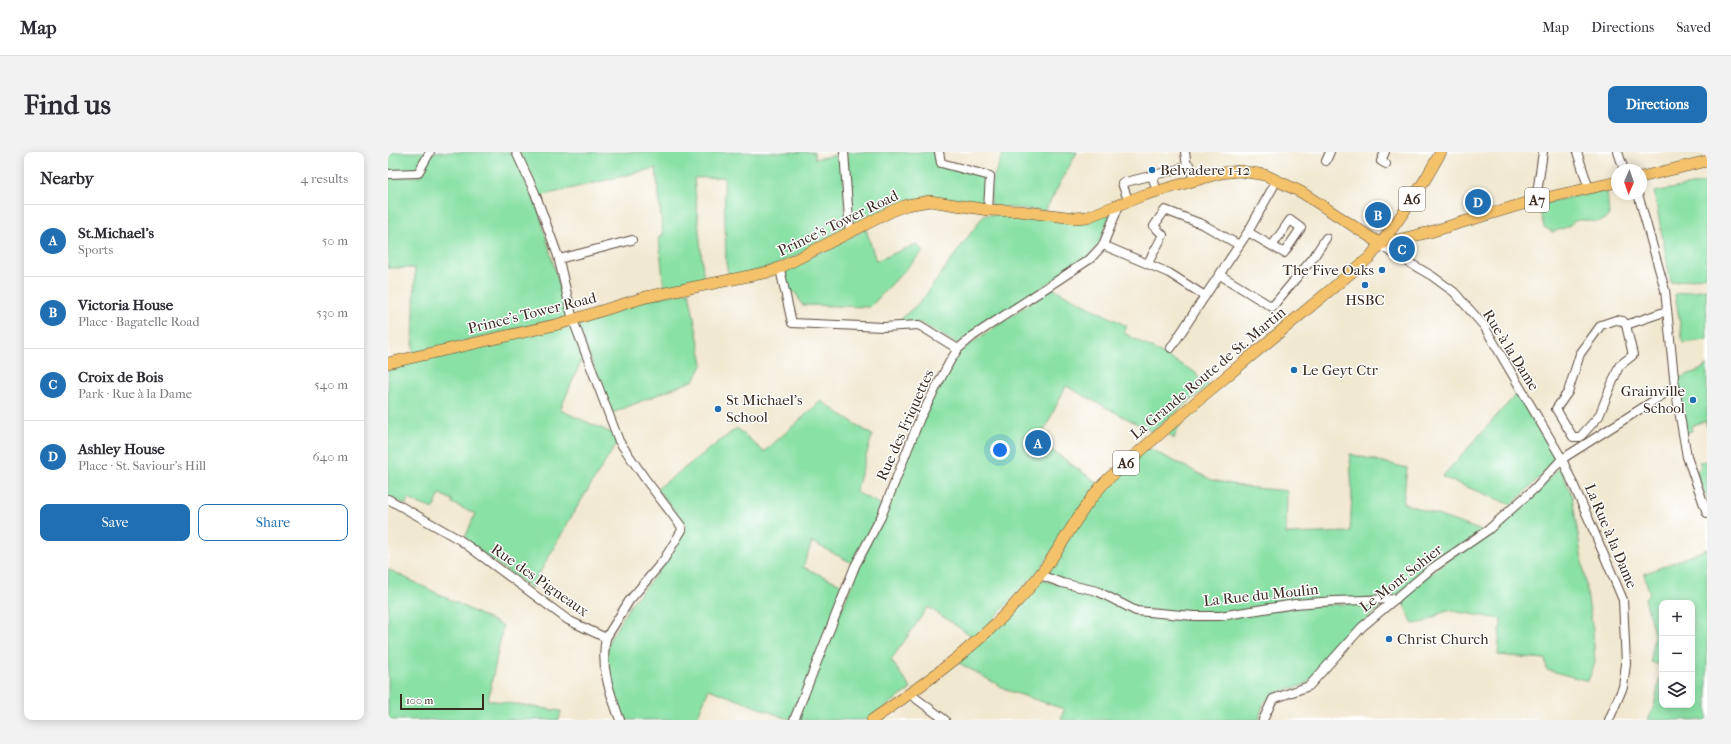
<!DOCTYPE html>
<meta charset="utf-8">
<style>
:root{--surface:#fff;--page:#f2f2f3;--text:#2b2b33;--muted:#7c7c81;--line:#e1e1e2;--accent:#1f6fb2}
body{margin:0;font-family:"IM FELL French Canon",serif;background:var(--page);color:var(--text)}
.controls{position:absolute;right:12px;bottom:12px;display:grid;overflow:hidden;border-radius:8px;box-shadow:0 2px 10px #0003}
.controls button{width:36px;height:36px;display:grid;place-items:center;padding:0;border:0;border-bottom:1px solid var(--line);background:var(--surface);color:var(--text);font:20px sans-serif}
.compass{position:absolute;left:1223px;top:12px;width:36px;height:36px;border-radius:50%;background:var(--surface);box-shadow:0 2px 10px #0003;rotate:182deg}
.scale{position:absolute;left:12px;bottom:10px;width:84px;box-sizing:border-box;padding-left:4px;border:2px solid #3b2a1e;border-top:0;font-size:11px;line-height:14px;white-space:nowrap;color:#3b2a1e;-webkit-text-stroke:3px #fff;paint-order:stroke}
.you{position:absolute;left:612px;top:298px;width:14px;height:14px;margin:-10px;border:3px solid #fff;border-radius:50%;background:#1a73e8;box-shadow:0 0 0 6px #1a73e833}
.badge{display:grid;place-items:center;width:26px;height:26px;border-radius:50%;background:var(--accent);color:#fff;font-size:13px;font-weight:700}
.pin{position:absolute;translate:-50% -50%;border:2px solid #fff;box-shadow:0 1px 4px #0006}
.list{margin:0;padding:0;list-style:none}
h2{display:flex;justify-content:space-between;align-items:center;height:52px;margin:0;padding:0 16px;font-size:17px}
h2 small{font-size:13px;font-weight:400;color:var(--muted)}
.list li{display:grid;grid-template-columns:26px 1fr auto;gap:12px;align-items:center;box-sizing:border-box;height:72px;padding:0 16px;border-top:1px solid var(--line)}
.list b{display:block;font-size:15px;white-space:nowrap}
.list p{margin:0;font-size:13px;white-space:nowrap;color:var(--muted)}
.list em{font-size:13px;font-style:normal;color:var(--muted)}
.actions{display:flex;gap:8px;padding:12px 16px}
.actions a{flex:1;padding:9px 0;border:1px solid var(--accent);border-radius:8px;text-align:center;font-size:14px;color:var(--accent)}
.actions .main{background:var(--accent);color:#fff}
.icon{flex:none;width:22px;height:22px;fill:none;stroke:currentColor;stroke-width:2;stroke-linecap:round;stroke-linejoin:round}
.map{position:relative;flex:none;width:1319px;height:568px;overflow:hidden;border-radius:8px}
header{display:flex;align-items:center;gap:24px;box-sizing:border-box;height:56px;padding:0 20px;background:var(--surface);border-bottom:1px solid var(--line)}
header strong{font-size:19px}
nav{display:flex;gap:22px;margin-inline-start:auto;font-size:14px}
.intro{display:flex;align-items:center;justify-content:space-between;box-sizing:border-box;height:96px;padding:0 24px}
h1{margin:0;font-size:28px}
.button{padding:10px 18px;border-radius:8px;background:var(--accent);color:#fff;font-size:14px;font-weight:700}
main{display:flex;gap:24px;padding:0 24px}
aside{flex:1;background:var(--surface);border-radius:8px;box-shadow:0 2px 10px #0003}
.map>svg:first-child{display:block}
</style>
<header>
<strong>Map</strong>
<nav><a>Map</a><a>Directions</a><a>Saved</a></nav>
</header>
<div class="intro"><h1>Find us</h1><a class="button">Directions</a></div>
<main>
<aside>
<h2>Nearby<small>4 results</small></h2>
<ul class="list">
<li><span class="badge">A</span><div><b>St.Michael's</b><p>Sports</p></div><em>50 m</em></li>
<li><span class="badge">B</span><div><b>Victoria House</b><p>Place · Bagatelle Road</p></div><em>530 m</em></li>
<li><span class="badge">C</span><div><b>Croix de Bois</b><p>Park · Rue à la Dame</p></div><em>540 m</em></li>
<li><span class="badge">D</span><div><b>Ashley House</b><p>Place · St. Saviour's Hill</p></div><em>640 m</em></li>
</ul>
<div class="actions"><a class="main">Save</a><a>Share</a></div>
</aside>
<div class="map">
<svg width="1319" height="568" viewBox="0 0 1319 568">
<rect width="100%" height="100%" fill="#fff"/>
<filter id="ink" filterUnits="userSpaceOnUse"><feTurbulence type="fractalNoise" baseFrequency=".025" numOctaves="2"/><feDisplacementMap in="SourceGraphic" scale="8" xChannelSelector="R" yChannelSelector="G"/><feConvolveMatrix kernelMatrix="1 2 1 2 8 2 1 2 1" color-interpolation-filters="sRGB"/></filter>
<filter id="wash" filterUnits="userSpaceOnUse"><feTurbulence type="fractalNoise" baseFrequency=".012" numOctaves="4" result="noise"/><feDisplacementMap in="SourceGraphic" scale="16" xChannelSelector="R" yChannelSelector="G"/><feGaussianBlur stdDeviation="0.9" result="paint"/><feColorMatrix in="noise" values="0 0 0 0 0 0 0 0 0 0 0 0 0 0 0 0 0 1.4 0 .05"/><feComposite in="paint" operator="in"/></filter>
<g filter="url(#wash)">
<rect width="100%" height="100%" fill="#f1e8d0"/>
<!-- green -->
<g fill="#8ae1a5" stroke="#628662">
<polygon points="0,0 39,0 29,19 0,19"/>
<polygon points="45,0 125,0 150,56 180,165 25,201 27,116 0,116 0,25 32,24"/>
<polygon points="131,0 426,0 427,7 454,2 458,79 389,113 341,126 338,111 336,25 306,26 316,131 276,138 271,85 275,83 268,16 152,44"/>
<polygon points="459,0 548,0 552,14 601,25 598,51 594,54 541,45 465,73"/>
<path d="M616,0H689L657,59L604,54C599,32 608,20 616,0Z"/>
<polygon points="1319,30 1319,124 1283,131 1266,40"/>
<path d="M1219,38L1221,63C1213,75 1201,67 1190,68C1185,69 1183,73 1179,75C1175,77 1169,78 1165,80L1156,75L1150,52Z"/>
<polygon points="720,61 722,63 710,93 700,105 569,192 533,171 513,171 514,166 534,148 596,63"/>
<polygon points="478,77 488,109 528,92 535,99 482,155 414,153 408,141 400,139 396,119"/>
<polygon points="1027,88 1026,102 1016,98 1013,105 1001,95"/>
<polygon points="664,136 739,174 736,181 809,221 808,223 821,233 764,280 678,234 651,289 711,332 649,421 587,486 540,455 503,508 523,537 478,568 407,568 534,266 569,201"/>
<polygon points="1318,137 1319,188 1295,191 1287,142"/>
<polygon points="301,140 315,212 306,228 224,261 188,170 258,148"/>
<polygon points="182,173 196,202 172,258 226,282 229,291 186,360 143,436 76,388 87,362 64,351 64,348 52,342 45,357 20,347 18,353 0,344 0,213"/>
<polygon points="1319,213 1319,275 1317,269 1303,274 1304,279 1297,281 1288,227 1312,218"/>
<polygon points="1130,240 1168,303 1168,309 1124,353 1054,325"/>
<polygon points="433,249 484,283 468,340 494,353 466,412 424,390 415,415 457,434 403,568 321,537 308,568 236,568 220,525 218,501 221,489 243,452 267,424 296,380 298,373 269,337 349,276 376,300"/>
<path d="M814,249L817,252C805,262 789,270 786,287L778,280Z"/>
<polygon points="760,296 824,328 858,335 899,339 898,382 962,380 964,342 962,302 1019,316 1015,351 1094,379 1008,444 831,461 807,462 751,457 671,428 659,421 712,338"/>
<polygon points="1319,309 1319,348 1308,319 1314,316 1311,310"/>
<polygon points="1172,315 1184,344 1205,479 1207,511 1200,529 1159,518 1157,507 1110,503 1113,467 1058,458 1037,470 1025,472 1013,447 1048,417 1143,345"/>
<polygon points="1319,397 1319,568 1260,568 1266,554 1274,516 1274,553 1304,553 1304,451 1274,451 1274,514 1263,510 1266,482 1257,446 1262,442 1256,422"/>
<polygon points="0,417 115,474 100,548 173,559 171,568 0,568"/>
<polygon points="655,428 715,445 748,463 812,467 921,454 999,450 958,486 926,525 916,533 886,541 875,552 871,568 673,568 676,557 621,539 571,511 650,429"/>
</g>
</g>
<g filter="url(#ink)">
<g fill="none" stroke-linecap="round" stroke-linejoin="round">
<defs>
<g id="minor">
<polyline points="128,0 147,41 170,104 185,168 231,289 258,328 293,374 294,378 275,409 241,449 218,486"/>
<polyline points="456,0 462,81"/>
<polyline points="551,0 553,11 602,24 600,58"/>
<polyline points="797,0 799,15"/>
<polyline points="997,0 993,9 998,12"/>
<polyline points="1189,0 1201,37"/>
<polyline points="1230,0 1236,18"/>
<polyline points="938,9 942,0"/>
<polyline points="0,22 30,21 42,0"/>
<polyline points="764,24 768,36"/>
<polyline points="1250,42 1277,138 1287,235 1299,305 1319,361"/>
<polyline points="740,48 734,31 802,14 806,29"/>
<polyline points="1148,48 1155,0"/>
<polyline points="860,80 896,101 913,76 902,68 884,94"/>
<polyline points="993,92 996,96 1044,124 1066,140 1096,174 1174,307 1202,370 1235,448 1238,512 1235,535 1221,568"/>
<polyline points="715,93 781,121 817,144 860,80 889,28"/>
<polyline points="171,107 244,88"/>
<polyline points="760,111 775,83 766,74 777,58 816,73 851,93"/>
<polyline points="392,117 404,171 495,175 531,173 570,197"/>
<polyline points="832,123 884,155 925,106 938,86"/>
<polygon points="1228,168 1235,169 1238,173 1245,203 1231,214 1211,264 1192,285 1185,285 1168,257 1180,240 1192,202 1213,173"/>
<polyline points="1238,173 1279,159"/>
<polyline points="783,196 817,144"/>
<path d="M0,347L72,388L180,468L218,486C212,515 222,541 232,568"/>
<polyline points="652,423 674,431 709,439 748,459 806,464 832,464 907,452 946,449 1008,447"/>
<polyline points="522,542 557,568"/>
<polyline points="406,568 467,414 493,365 532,266 562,209 570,197 585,184 702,107 715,93 732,51"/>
<polyline points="875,568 885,547 921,534 974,475 1043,417 1100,378 1146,337 1174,307 1287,235"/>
</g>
<g id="major">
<polyline points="1253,25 1319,9"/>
<polyline points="993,92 1042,80 1148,48 1229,30"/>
<polyline points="0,211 171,172 258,145 385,119 506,58 519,53 542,49 600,58 631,59 686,66 699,65 756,43 833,21 852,19 877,23 913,40 993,92"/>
<path d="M484,568C545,526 605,483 651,424C676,393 692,355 720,327L815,244L982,105C1008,73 1033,37 1053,0"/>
</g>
</defs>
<!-- minor casing -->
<use href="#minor" stroke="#564639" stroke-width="10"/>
<!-- major casing -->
<use href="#major" stroke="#564639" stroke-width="12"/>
<!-- minor -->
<use href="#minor" stroke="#fff" stroke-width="8"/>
<!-- major -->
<use href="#major" stroke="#f3c26a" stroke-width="11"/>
</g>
</g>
<!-- markers -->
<g fill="#1f6fb2" stroke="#fff" stroke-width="1.5">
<circle cx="764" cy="18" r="4"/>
<circle cx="994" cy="118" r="4"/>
<circle cx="977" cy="133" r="4"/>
<circle cx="906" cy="218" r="4"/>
<circle cx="1305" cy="248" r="4"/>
<circle cx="330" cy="257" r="4"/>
<circle cx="1001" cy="487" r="4"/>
</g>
<g text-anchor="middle" stroke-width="3" stroke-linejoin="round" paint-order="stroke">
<!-- shield labels -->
<g fill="#fff" stroke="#766a62" stroke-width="1">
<rect x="1011" y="35" width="26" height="24" rx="3"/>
<rect x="1137" y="36" width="24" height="24" rx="3"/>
<rect x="725" y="299" width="26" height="24" rx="3"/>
</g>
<g font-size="14" font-weight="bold" fill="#3b2a1e">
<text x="1024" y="52">A6</text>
<text x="1149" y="53">A7</text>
<text x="738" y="316">A6</text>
</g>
<!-- poi labels -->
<g font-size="15" fill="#3b2a1e" stroke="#fff" text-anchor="start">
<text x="772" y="23">Belvadere 1-12</text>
<text x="986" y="123" text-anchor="end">The Five Oaks</text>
<text x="977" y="153" text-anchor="middle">HSBC</text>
<text x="914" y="223">Le Geyt Ctr</text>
<text x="1297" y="244" text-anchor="end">Grainville<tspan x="1297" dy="17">School</tspan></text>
<text x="338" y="253">St Michael's<tspan x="338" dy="17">School</tspan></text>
<text x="1009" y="492">Christ Church</text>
</g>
<!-- street labels -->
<g font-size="15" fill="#3b2a1e" stroke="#fff">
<text transform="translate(450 71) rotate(-26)" y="5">Prince's Tower Road</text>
<text transform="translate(144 161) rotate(-14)" y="5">Prince's Tower Road</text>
<text transform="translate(1123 198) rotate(58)" y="5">Rue à la Dame</text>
<text transform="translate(820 221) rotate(-40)" y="5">La Grande Route de St. Martin</text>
<text transform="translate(517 273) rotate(-66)" y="5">Rue des Friquettes</text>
<text transform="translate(1223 384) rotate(67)" y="5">La Rue à la Dame</text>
<text transform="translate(1013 426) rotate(-38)" y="5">Le Mont Sohier</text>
<text transform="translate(152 428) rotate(35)" y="5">Rue des Pigneaux</text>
<text transform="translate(873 443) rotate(-6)" y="5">La Rue du Moulin</text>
</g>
</g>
</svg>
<div class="controls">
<button>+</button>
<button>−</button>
<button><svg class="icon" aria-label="layers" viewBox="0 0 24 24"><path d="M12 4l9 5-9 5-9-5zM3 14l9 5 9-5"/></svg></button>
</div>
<svg class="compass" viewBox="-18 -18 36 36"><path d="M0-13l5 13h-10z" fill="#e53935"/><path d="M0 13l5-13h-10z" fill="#7c7c81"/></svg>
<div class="scale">100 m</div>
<div class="you"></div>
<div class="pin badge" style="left:650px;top:291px">A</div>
<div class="pin badge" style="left:990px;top:63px">B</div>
<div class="pin badge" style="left:1014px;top:97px">C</div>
<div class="pin badge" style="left:1090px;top:50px">D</div>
</div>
</main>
